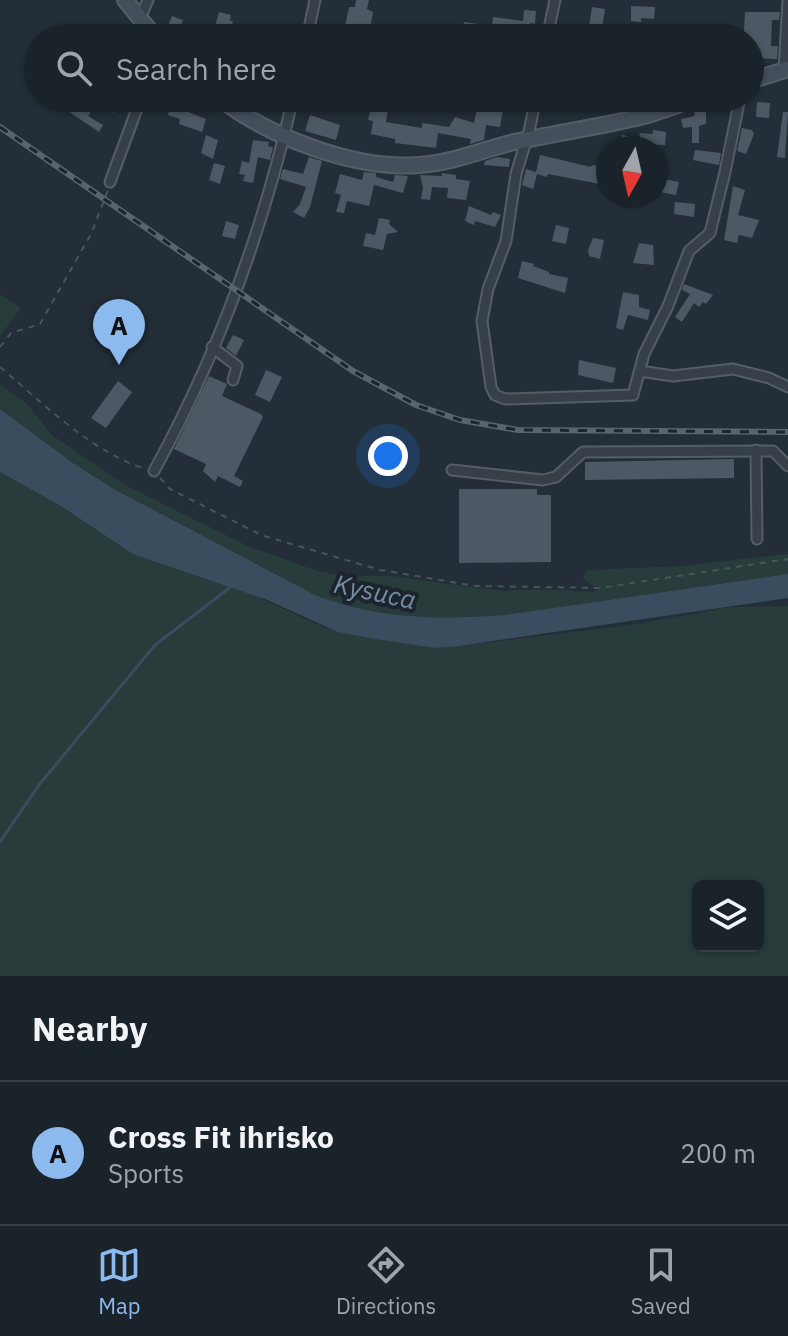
<!DOCTYPE html>
<style>
:root{--surface:#1a222a;--page:#272f36;--text:#f1f3f6;--muted:#9fa4a8;--line:#383f47;--accent:#8dbaee}
body{margin:0;font-family:"IBM Plex Sans",sans-serif;background:var(--page);color:var(--text)}
.controls{position:absolute;right:24px;bottom:24px;display:grid;overflow:hidden;border-radius:12px;box-shadow:0 2px 6px #0004}
.controls button{width:72px;height:72px;display:grid;place-items:center;padding:0;border:0;border-bottom:2px solid var(--line);background:var(--surface);color:var(--text);font:40px sans-serif}
.compass{position:absolute;left:596px;top:136px;width:72px;height:72px;border-radius:50%;background:var(--surface);box-shadow:0 2px 6px #0004;rotate:188deg}
.you{position:absolute;left:388px;top:456px;width:28px;height:28px;margin:-20px;border:6px solid #fff;border-radius:50%;background:#1a73e8;box-shadow:0 0 0 12px #1a73e833}
.badge{display:grid;place-items:center;width:52px;height:52px;border-radius:50%;background:var(--accent);color:#111;font-size:26px;font-weight:700}
.pin{position:absolute;translate:-50% -66px;filter:drop-shadow(0 2px 4px #0008)}
.pin::after{content:'';position:absolute;top:42px;width:28px;height:24px;background:inherit;clip-path:polygon(0 0,100% 0,50% 100%)}
.list{margin:0;padding:0;list-style:none}
h2{display:flex;justify-content:space-between;align-items:center;height:104px;margin:0;padding:0 32px;font-size:34px}
h2 small{font-size:26px;font-weight:400;color:var(--muted)}
.list li{display:grid;grid-template-columns:52px 1fr auto;gap:24px;align-items:center;box-sizing:border-box;height:144px;padding:0 32px;border-top:2px solid var(--line)}
.list b{display:block;font-size:30px;white-space:nowrap}
.list p{margin:0;font-size:26px;white-space:nowrap;color:var(--muted)}
.list em{font-size:26px;font-style:normal;color:var(--muted)}
.icon{flex:none;width:44px;height:44px;fill:none;stroke:currentColor;stroke-width:2;stroke-linecap:round;stroke-linejoin:round}
.map{position:relative;flex:none;width:788px;height:976px;overflow:hidden}
.search{position:absolute;background:var(--surface);box-shadow:0 2px 6px #0004;left:24px;right:24px;top:24px;height:88px;display:flex;align-items:center;gap:20px;box-sizing:border-box;padding:0 28px;border-radius:44px;color:var(--muted);font-size:30px}
.sheet{height:248px;background:var(--surface)}
nav{display:flex;justify-content:space-around;align-items:center;box-sizing:border-box;height:112px;border-top:2px solid var(--line);background:var(--surface);font-size:22px;color:var(--muted)}
nav a{display:grid;justify-items:center;gap:4px}
nav .on{color:var(--accent)}
.map>svg:first-child{display:block}
</style>
<div class="map">
<svg width="788" height="976" viewBox="0 0 788 976">
<rect width="100%" height="100%" fill="#232e38"/>
<!-- green -->
<g fill="#283c3b" fill-rule="evenodd">
<polygon points="0,294 21,308 0,336"/>
<path d="M0,384L26,403L52,435L127,486L248,546L317,571L343,576H390L502,591L536,589L593,592L598,589L583,578L587,570L682,566L785,554H788V574L505,615C437,620 381,619 317,596L112,488L73,463L0,409Z"/>
<path d="M0,472L61,506L312,622L338,632L376,639L435,648L452,647L637,624L730,607L788,606V976H0ZM698,886H758V946H698Z"/>
</g>
<!-- water -->
<path fill="#3a4d5f" d="M0,409L73,463L112,488L317,596C381,619 437,620 505,615L788,574V598L452,647L435,648L375,639L338,632L265,599L133,554L61,506L0,472Z"/>
<g fill="none" stroke-linecap="round" stroke-linejoin="round">
<!-- stream -->
<polyline stroke="#3a4d5f" stroke-width="3" points="0,842 39,785 155,645 232,586"/>
</g>
<!-- building -->
<g fill="#4c5863">
<polygon points="356,0 369,0 367,9 373,12 369,36 349,38 350,34 344,31 349,7 355,7"/>
<polygon points="631,6 655,7 654,19 641,18 641,22 631,21"/>
<polygon points="592,7 605,9 602,29 589,27"/>
<polygon points="524,10 536,11 535,24 530,23 528,37 462,34 464,22 492,26 493,17 523,21"/>
<polygon points="219,12 231,15 230,21 233,21 231,28 228,28 226,38 212,38"/>
<polygon points="745,12 780,12 779,20 772,20 771,46 778,46 777,59 750,58 750,38 717,37 717,31 744,31"/>
<polygon points="172,16 183,20 178,35 166,31"/>
<polygon points="92,98 124,98 131,103 129,110 120,104 114,113"/>
<polygon points="479,98 495,98 493,109 503,111 500,127 486,125 484,140 470,144 471,139 438,133 436,148 395,143 395,139 371,134 373,121 368,120 371,107 388,110 386,122 422,128 422,123 449,127 455,117 474,123"/>
<polygon points="79,101 92,110 88,116 103,125 99,132 68,111"/>
<polygon points="757,102 770,103 769,118 756,117"/>
<polygon points="170,105 206,119 202,132 179,124 180,119 168,115"/>
<polygon points="706,107 706,124 699,126 699,143 692,143 692,127 683,128 681,119 692,117 695,115 694,110"/>
<polygon points="783,112 788,112 785,158 777,157"/>
<polygon points="310,115 340,125 336,140 305,131"/>
<polygon points="742,128 752,130 754,134 746,154 737,151"/>
<polygon points="653,130 666,132 665,145 646,144 645,148 620,148 622,135 639,138 640,133 653,134"/>
<polygon points="206,135 218,140 213,159 201,153"/>
<polygon points="253,140 269,142 268,146 273,147 270,160 258,157 253,183 243,181 245,175 239,174 242,161 249,163"/>
<polygon points="695,150 721,153 719,165 693,160"/>
<polygon points="540,155 591,167 592,165 604,167 600,184 548,174 547,177 537,174 533,189 522,185 526,169 536,172"/>
<polygon points="309,157 322,161 310,207 304,218 293,212 300,204 306,187 280,179 283,169 303,174"/>
<polygon points="497,157 510,159 509,167 484,165 485,161"/>
<polygon points="214,163 225,166 220,184 209,180"/>
<polygon points="364,172 376,173 376,177 393,182 395,175 408,176 403,193 374,185 369,206 347,201 344,213 336,212 341,195 335,193 340,174 362,180"/>
<polygon points="442,173 456,175 456,179 470,181 466,200 447,198 448,188 432,187 430,200 421,199 423,188 420,175 442,176"/>
<polygon points="663,179 679,182 676,195 660,192"/>
<polygon points="733,186 745,190 738,215 759,220 752,238 739,235 737,243 724,240"/>
<polygon points="675,202 695,204 694,217 674,214"/>
<polygon points="469,206 491,215 493,212 501,215 495,227 475,221 474,225 465,221"/>
<polygon points="379,218 390,220 389,224 398,232 387,234 383,250 363,246 366,233 375,235"/>
<polygon points="226,221 239,225 235,239 222,236"/>
<polygon points="556,225 569,228 566,244 552,241"/>
<polygon points="593,238 604,240 600,259 589,256 588,250"/>
<polygon points="639,243 653,245 654,265 633,263"/>
<polygon points="522,261 534,264 533,266 549,272 549,274 568,278 565,293 518,278"/>
<polygon points="684,284 713,295 706,304 703,302 699,307 694,303 682,322 675,317 690,294 682,290"/>
<polygon points="623,292 639,295 639,307 650,310 648,320 628,315 623,330 616,328"/>
<polygon points="233,335 244,340 236,356 226,348"/>
<polygon points="579,360 616,368 613,383 578,375"/>
<polygon points="266,370 282,377 270,402 255,395"/>
<polygon points="209,376 227,384 222,396 261,414 263,417 234,476 243,481 240,487 218,476 215,482 203,471 206,464 174,449"/>
<polygon points="118,381 132,392 106,428 91,418"/>
<polygon points="734,459 734,478 585,480 585,462"/>
<polygon points="459,489 537,489 537,495 551,495 551,562 459,563"/>
</g>
<g fill="none" stroke-linecap="round" stroke-linejoin="round">
<defs>
<g id="minor">
<polyline points="146,38 140,18 148,0"/>
<polyline points="307,38 315,0"/>
<polyline points="547,38 555,0"/>
<polyline points="784,70 788,0"/>
<polyline points="536,98 529,131 516,174 506,241 488,289 482,321 491,387 495,395 505,399 633,395 644,354 668,306 689,251 710,233 725,172 740,98"/>
<polyline points="110,182 141,98"/>
<polyline points="212,347 237,366 233,380"/>
<polyline points="640,371 673,376 733,369 769,378 788,387"/>
<polyline points="756,450 757,539"/>
<polyline points="452,470 543,480 556,477 583,452 773,451 788,466"/>
<path d="M154,471C217,356 264,227 293,98"/>
</g>
<g id="secondary">
<polyline points="125,0 156,38"/>
<polyline points="750,81 788,69"/>
<path d="M219,98C270,137 354,170 419,165C452,163 482,150 514,142C556,133 598,127 640,117C660,112 679,104 698,98"/>
</g>
</defs>
<!-- minor casing -->
<use href="#minor" stroke="#555d66" stroke-width="13"/>
<!-- secondary casing -->
<use href="#secondary" stroke="#555d66" stroke-width="18"/>
<!-- path -->
<g stroke="#455758" stroke-width="2" stroke-dasharray="6 6" stroke-linecap="butt">
<polyline points="0,347 11,333 40,324 91,234 108,190"/>
<path d="M0,367C45,405 89,450 145,469"/>
<polyline points="160,478 170,489 261,535 380,570 476,586 600,588 788,559"/>
</g>
<!-- minor -->
<use href="#minor" stroke="#373f48" stroke-width="9"/>
<!-- secondary -->
<use href="#secondary" stroke="#454f5b" stroke-width="14"/>
<defs>
<polyline id="rail" points="0,127 353,371 416,405 460,420 518,430 788,432"/>
</defs>
<!-- rail casing -->
<use href="#rail" stroke="#59646f" stroke-width="6"/>
<!-- rail -->
<use href="#rail" stroke="#1c242d" stroke-width="3" stroke-dasharray="9" stroke-linecap="butt"/>
</g>
<g text-anchor="middle" stroke-width="8" stroke-linejoin="round" paint-order="stroke">
<!-- water labels -->
<g font-size="26" font-style="italic" fill="#758da5" stroke="#1c242d">
<text transform="translate(375 592) rotate(12)" y="9">Kysuca</text>
</g>
</g>
</svg>
<div class="controls">
<button><svg class="icon" aria-label="layers" viewBox="0 0 24 24"><path d="M12 4l9 5-9 5-9-5zM3 14l9 5 9-5"/></svg></button>
</div>
<svg class="compass" viewBox="-18 -18 36 36"><path d="M0-13l5 13h-10z" fill="#e53935"/><path d="M0 13l5-13h-10z" fill="#9fa4a8"/></svg>
<div class="you"></div>
<div class="pin badge" style="left:119px;top:365px">A</div>
<div class="search"><svg class="icon" aria-label="search" viewBox="0 0 24 24"><circle cx="10" cy="10" r="6"/><path d="M15 15l6 6"/></svg>Search here</div>
</div>
<section class="sheet">
<h2>Nearby<small></small></h2>
<ul class="list">
<li><span class="badge">A</span><div><b>Cross Fit ihrisko</b><p>Sports</p></div><em>200 m</em></li>
</ul>
</section>
<nav>
<a class="on"><svg class="icon" aria-label="map" viewBox="0 0 24 24"><path d="M3 6l6-2 6 2 6-2v14l-6 2-6-2-6 2zM9 4v14M15 6v14"/></svg>Map</a>
<a><svg class="icon" aria-label="directions" viewBox="0 0 24 24"><path d="M12 3l9 9-9 9-9-9zM9 14v-3h6M13 9l2 2-2 2"/></svg>Directions</a>
<a><svg class="icon" aria-label="saved" viewBox="0 0 24 24"><path d="M7 4h10v16l-5-4-5 4z"/></svg>Saved</a>
</nav>
